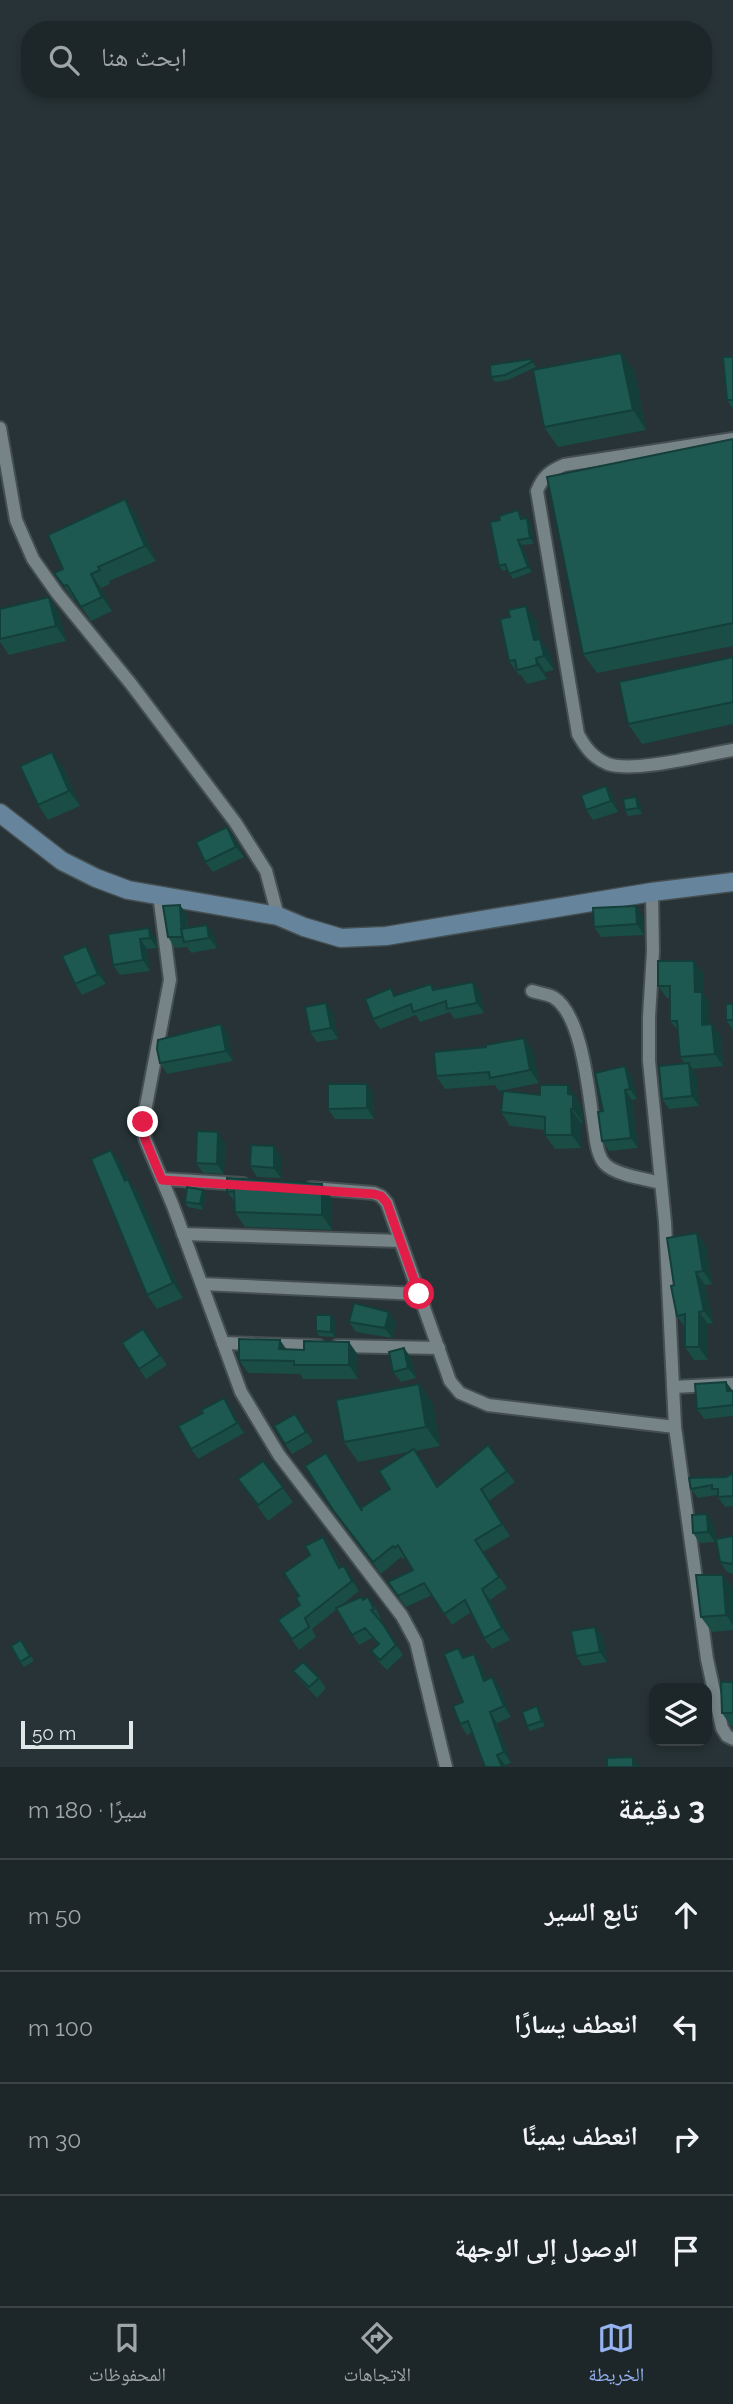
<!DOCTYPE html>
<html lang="ar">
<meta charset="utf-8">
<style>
:root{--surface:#1d2628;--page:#252e30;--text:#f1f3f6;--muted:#a0a5a8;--line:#3b4345;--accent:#95b2f1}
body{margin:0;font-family:Raleway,"Noto Naskh Arabic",sans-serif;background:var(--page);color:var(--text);direction:rtl}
.controls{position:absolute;right:21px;bottom:21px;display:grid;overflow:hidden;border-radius:14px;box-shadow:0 4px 10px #0003}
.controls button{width:63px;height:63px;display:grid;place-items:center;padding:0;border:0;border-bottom:2px solid var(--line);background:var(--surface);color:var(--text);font:35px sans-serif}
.scale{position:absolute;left:21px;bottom:18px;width:112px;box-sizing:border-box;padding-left:7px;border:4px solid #dee6e8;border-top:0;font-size:19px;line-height:24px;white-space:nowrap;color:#dee6e8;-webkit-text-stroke:5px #273336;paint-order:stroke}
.stop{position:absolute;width:21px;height:21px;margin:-16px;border:5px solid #e11d48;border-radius:50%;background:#fff}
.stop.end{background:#e11d48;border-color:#fff;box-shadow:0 2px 7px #0008}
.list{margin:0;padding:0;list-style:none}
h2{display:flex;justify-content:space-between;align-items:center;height:91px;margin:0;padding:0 28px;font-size:30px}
h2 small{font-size:23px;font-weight:400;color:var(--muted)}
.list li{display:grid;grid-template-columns:46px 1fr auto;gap:21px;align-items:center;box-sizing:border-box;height:112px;padding:0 28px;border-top:2px solid var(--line)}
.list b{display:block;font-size:26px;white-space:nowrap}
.list em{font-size:23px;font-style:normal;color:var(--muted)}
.icon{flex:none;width:38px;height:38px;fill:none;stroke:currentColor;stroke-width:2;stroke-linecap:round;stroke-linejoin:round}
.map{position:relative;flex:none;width:733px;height:1767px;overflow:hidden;direction:ltr}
.search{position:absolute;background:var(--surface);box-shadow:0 4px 10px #0003;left:21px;right:21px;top:21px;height:77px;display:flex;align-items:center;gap:18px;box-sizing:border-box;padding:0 24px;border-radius:28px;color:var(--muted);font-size:26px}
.sheet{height:539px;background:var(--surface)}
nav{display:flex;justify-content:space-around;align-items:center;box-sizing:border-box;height:98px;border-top:2px solid var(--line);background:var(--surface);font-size:19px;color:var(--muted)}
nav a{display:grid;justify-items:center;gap:4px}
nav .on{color:var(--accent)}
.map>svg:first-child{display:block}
</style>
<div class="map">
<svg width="733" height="1767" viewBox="0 0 733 1767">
<rect width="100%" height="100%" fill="#273336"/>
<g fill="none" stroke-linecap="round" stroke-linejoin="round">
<defs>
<g id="street">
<polyline points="0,428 16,520 33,559 57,593 131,684 235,822 266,871 278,916"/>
<path d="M733,439L564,465C550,471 543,476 537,491L578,734C585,747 593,758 608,764C635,773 703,755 733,750"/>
<polyline points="652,892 653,951 649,1017 649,1061 665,1222 675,1427 707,1659 722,1728 727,1736 733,1739"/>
<polyline points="159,894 170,980 143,1122 145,1139 173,1206 241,1392 279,1455 402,1616 416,1642 446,1767"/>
<path d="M532,991C538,993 547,994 553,997C584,1015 589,1101 595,1134C596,1143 598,1157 605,1164C615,1175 646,1179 661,1183"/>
<polyline points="162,1179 243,1184"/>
<polyline points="311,1188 374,1193 381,1196 387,1203 450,1381 460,1393 488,1405 675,1427"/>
<polyline points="183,1234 400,1241"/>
<polyline points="202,1284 419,1294"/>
<polyline points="223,1343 319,1346"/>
<polyline points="337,1346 439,1348"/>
<polyline points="673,1387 733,1384"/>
</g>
<polyline id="secondary" points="0,813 62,861 96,878 128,890 278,916 304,927 341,938 386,936 652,892 733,882"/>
</defs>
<!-- street casing -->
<use href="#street" stroke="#454f52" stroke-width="16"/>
<!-- secondary casing -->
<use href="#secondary" stroke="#454f52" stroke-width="21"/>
<!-- street -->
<use href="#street" stroke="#768487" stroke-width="12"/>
<!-- secondary -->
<use href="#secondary" stroke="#66859c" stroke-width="18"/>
</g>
<!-- wall -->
<g fill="#194d46">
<polygon points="621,353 635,373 646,430 558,447 544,427"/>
<polygon points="733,357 733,409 727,400"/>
<polygon points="531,359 536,367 508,380 495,382 491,377"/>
<polygon points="733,439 733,646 597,673 583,654"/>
<polygon points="135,513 156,561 109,581 110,584 101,588 112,611 91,621 76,599 74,600 54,573 63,569"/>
<polygon points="522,515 523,519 531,523 534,544 522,545 532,572 513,579 507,570 503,571 499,566"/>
<polygon points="49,597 59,613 66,641 9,655 0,642 0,609"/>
<polygon points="536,620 540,639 550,653 554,670 545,672 547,679 527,684 521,675 519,675 509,661"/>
<polygon points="733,657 733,724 642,744 628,724"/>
<polygon points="63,767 80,806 48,820 38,805"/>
<polygon points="606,786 613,796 618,812 593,820 586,810"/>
<polygon points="640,802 642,814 628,816 625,810"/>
<polygon points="227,827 234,837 244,857 213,872 205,862"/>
<polygon points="187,915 188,928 214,935 217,948 191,953 187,947 175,948 168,937"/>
<polygon points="643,916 644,935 601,937 594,927"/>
<polygon points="108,934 156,938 157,948 147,949 150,971 120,975 113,965"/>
<polygon points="93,956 106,984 82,995 75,984"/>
<polygon points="694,961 703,973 703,993 710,1004 710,1024 712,1024 721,1036 723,1066 693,1069 696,1074 699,1106 669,1109 662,1099 685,1064 680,1057 678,1031 670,1021 670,998 667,998 658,986"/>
<polygon points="431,984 435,990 480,992 484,1013 454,1019 450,1012 420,1022 416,1015 380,1029 373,1019 396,995"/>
<polygon points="326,1003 333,1013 338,1039 317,1042 310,1032"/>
<polygon points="733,1004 733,1030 726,1020"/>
<polygon points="221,1024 228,1034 233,1061 167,1074 160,1063"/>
<polygon points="524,1038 533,1051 539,1083 499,1091 495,1085 445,1089 436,1076 486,1047"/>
<polygon points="625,1066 632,1076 637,1099 632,1100 638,1148 609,1151 602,1141 603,1111"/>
<polygon points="367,1084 374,1094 374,1119 335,1119 328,1109"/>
<polygon points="578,1099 578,1102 582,1108 583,1123 581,1123 581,1148 555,1149 545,1135 545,1130 510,1126 501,1112"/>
<polygon points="225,1143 224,1174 203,1173 196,1163"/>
<polygon points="274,1146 281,1156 281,1178 257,1177 250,1166"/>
<polygon points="111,1150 121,1164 128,1179 138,1193 183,1298 157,1309 147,1295"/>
<polygon points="322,1184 332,1199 332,1230 245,1227 235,1212 235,1202 227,1192"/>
<polygon points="203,1190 206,1195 203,1210 188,1207 185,1202"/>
<polygon points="697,1233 706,1246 712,1284 705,1285 713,1323 708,1324 708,1360 694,1360 685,1347 685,1327 677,1316 674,1285"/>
<polygon points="389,1312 396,1322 392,1338 356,1332 349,1322"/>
<polygon points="331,1315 335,1320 335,1337 319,1336 316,1331"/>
<polygon points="143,1329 167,1365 146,1379 122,1343"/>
<polygon points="404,1348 411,1358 416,1378 401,1382 393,1372"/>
<polygon points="286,1349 304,1350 358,1355 358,1379 303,1379 300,1374 248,1373 239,1360"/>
<polygon points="726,1382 733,1391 733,1416 704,1419 697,1409"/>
<polygon points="419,1384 433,1404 440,1446 415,1451 438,1486 488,1445 515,1482 489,1501 510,1536 483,1552 507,1588 490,1600 510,1640 492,1649 484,1638 471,1612 452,1625 432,1595 406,1607 388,1582 413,1570 406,1557 403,1559 401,1557 381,1574 333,1510 326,1453 361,1509 390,1489 408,1452 358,1462 344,1442"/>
<polygon points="231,1408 244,1433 198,1459 191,1449"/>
<polygon points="302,1424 313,1442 292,1454 285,1444"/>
<polygon points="263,1461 293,1502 268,1521 238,1479"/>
<polygon points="733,1473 733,1506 725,1507 716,1495 698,1498 691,1489 726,1477"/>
<polygon points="714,1524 715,1542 700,1543 693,1533"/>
<polygon points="733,1536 733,1574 727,1572 720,1562"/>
<polygon points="323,1537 330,1547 341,1567 351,1576 359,1591 339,1607 363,1600 375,1607 381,1619 379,1620 390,1634 403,1655 387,1670 378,1661 371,1651 378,1645 372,1638 359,1645 337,1609 312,1629 316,1637 299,1650 278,1620 300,1605 299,1596 310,1555"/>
<polygon points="723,1575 733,1589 733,1630 712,1632 701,1617"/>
<polygon points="595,1627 603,1637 607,1662 583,1666 576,1656"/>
<polygon points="21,1640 34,1661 24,1667 20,1662"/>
<polygon points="465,1657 481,1664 487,1680 492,1677 500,1688 511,1717 497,1723 511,1763 505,1765 505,1767 485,1767 473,1732 467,1735 460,1724 463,1702"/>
<polygon points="293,1671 319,1678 326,1688 317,1698 301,1681"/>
<polygon points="733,1682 733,1726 731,1726 722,1713"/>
<polygon points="540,1712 545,1726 530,1731 527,1726"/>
<polygon points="674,1741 700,1741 700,1745 677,1745"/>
</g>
<!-- shaded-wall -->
<g fill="#143e39">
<polygon points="621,353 635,373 646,430 633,410"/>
<polygon points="125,499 135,513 156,561 145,546"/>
<polygon points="527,518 531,523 534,544 530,538"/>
<polygon points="518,540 522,545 532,572 528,567"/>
<polygon points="91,574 101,588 112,611 102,597"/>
<polygon points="49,597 59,613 66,641 56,626"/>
<polygon points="526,606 536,620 543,654 534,640"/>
<polygon points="540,639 550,653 554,670 544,656"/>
<polygon points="536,658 545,672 547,679 537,665"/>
<polygon points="52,752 63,767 80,806 69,791"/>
<polygon points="606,786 613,796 618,812 611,801"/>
<polygon points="636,797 640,802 642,814 638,808"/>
<polygon points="227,827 234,837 244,857 236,847"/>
<polygon points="180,905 187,915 188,942 185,942 182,937"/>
<polygon points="636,906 643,916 644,935 637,924"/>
<polygon points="207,925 214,935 217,948 209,938"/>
<polygon points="149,928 156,938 157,948 150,938"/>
<polygon points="140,939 147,949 150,971 143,960"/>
<polygon points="86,946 93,956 106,984 98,974"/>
<polygon points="694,961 703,973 703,993 710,1004 710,1037 702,1025 695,992"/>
<polygon points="473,982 480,992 484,1013 477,1003"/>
<polygon points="326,1003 333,1013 338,1039 331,1028"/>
<polygon points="221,1024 228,1034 233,1061 226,1051"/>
<polygon points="712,1024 721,1036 723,1066 715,1054"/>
<polygon points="524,1038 533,1051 539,1083 530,1070"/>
<polygon points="689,1063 696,1074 699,1106 692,1096"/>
<polygon points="625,1066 632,1076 637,1099 630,1089"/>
<polygon points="367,1084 374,1094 374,1119 367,1108"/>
<polygon points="568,1085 578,1099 578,1102 582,1108 583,1123 573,1109 568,1094"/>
<polygon points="625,1090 632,1100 638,1148 631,1138"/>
<polygon points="571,1109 581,1123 581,1148 572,1135"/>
<polygon points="218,1132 225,1143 224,1174 217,1164"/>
<polygon points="274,1146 281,1156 281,1178 274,1168"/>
<polygon points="111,1150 121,1164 135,1195 125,1181"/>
<polygon points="128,1179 138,1193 183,1298 173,1283"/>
<polygon points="322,1184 332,1199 332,1230 322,1215"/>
<polygon points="203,1190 206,1195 203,1210 200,1204"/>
<polygon points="697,1233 706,1246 712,1284 703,1271"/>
<polygon points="696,1272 705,1285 713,1323 704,1311"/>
<polygon points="389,1312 396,1322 392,1338 385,1328"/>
<polygon points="699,1312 708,1324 708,1360 699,1347"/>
<polygon points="331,1315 335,1320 335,1337 331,1332"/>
<polygon points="280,1340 289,1353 279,1349"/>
<polygon points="349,1342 358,1355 358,1379 349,1365"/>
<polygon points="404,1348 411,1358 416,1378 408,1368"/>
<polygon points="726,1382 733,1392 727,1391"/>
<polygon points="419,1384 433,1404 440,1446 426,1427"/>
<polygon points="224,1398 231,1408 244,1433 237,1423"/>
<polygon points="326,1453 334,1465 370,1523 362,1511"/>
<polygon points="481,1489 489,1501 510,1536 502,1524"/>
<polygon points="707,1514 714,1524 715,1542 708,1532"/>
<polygon points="323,1537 330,1547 346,1578 339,1568"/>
<polygon points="344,1566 351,1576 359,1591 352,1581"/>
<polygon points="723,1575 733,1589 733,1625 726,1615"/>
<polygon points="482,1589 490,1600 510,1640 502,1628"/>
<polygon points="383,1624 390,1634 403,1655 396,1645"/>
<polygon points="595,1627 603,1637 607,1662 600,1652"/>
<polygon points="474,1654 481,1664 492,1691 484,1681"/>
<polygon points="492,1677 500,1688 511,1717 504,1706"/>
<polygon points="537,1706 540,1712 545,1726 542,1721"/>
<polygon points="490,1712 497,1723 511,1763 504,1752"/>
<polygon points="497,1755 505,1765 505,1767 502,1767"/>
<polygon points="633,1757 640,1767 633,1767"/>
</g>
<!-- building -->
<g fill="#1d5951" stroke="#143e39" stroke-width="2">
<polygon points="621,353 633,410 544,427 533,370"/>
<polygon points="723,357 733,357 733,400 727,400"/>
<polygon points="531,359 532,362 505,375 491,377 490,365"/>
<polygon points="733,439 733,623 583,654 547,477"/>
<polygon points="125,499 145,546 98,567 100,570 91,574 102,597 81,607 67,585 64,586 54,573 63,569 48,535"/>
<polygon points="518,510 521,519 527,518 530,538 518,540 528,567 509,574 505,564 499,566 490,522 500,520 499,516"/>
<polygon points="49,597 56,626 0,639 0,609"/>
<polygon points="526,606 534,640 540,639 544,656 536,658 537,665 517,670 515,660 509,661 500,619 510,617 508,610"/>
<polygon points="733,657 733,702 628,724 619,682"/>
<polygon points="52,752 69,791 38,805 20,766"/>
<polygon points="606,786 611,801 586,810 581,795"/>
<polygon points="636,797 638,808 625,810 623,799"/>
<polygon points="227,827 236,847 205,862 196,842"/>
<polygon points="180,905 182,937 168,937 163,906"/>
<polygon points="636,906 637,924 594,927 593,908"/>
<polygon points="207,925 209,938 184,942 181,929"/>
<polygon points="149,928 150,938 140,939 143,960 113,965 108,934"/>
<polygon points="86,946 98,974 75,984 62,956"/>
<polygon points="658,961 694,961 695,992 702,992 702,1025 712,1024 715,1054 680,1057 677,1021 670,1021 670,986 658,986"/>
<polygon points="473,982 477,1003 447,1009 446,1001 413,1012 411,1004 373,1019 365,999 391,988 394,996 431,984 433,990"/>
<polygon points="326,1003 331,1028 310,1032 305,1007"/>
<rect x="726" y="1004" width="7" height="16"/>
<polygon points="221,1024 226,1051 160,1063 157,1049 158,1040"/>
<polygon points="524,1038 530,1070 490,1078 489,1072 436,1076 434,1052 486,1047 486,1045"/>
<polygon points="689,1063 692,1096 662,1099 659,1066"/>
<polygon points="625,1066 630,1089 625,1090 631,1138 602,1141 598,1112 603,1111 595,1073"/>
<polygon points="328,1084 367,1084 367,1108 328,1109"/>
<polygon points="540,1085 568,1085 568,1094 573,1095 573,1109 571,1109 572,1135 545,1135 545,1117 501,1112 503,1091 540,1095"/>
<polygon points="197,1131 218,1132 217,1164 196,1163"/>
<polygon points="251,1145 274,1146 274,1168 250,1166"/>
<polygon points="111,1150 125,1181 128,1179 173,1283 147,1295 91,1159"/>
<polygon points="227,1178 322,1184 322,1215 235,1212 234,1191 227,1192"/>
<polygon points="187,1187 203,1190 200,1204 185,1202"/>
<polygon points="697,1233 703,1271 696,1272 704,1311 699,1312 699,1347 685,1347 685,1314 677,1316 671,1286 674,1285 667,1238"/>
<polygon points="354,1303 389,1312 385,1328 349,1322"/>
<polygon points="316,1315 331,1315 331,1332 316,1331"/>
<polygon points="143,1329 160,1355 139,1369 122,1343"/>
<polygon points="239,1339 280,1340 279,1349 304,1350 304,1341 349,1342 349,1365 294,1365 294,1361 239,1360"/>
<polygon points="404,1348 408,1368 393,1372 389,1352"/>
<polygon points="726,1382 727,1391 733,1391 733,1405 697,1409 695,1384"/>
<polygon points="419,1384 426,1427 344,1442 336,1400"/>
<polygon points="224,1398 237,1423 191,1449 178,1426 203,1413 201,1410"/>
<polygon points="295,1414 306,1432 285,1444 274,1426"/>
<polygon points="488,1445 507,1471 481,1489 502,1524 475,1540 499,1577 482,1589 502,1628 484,1638 465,1600 444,1614 424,1583 398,1596 388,1582 413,1570 398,1545 395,1548 393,1546 373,1562 333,1510 305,1466 326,1453 362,1511 361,1508 390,1489 379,1471 414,1449 437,1487"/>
<polygon points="263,1461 283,1487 258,1505 238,1479"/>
<polygon points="733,1473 733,1496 718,1497 718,1489 712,1489 712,1485 691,1489 689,1478 726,1477"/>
<polygon points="707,1514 708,1532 693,1533 692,1515"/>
<polygon points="733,1536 733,1564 720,1562 716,1539"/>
<polygon points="323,1537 339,1568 344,1566 352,1581 305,1618 309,1627 292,1639 278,1620 300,1605 296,1598 299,1596 284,1573 310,1555 305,1546"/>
<polygon points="696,1575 723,1575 726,1615 701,1617"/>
<polygon points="361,1597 363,1600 368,1597 374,1609 371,1610 383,1624 396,1645 380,1660 371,1651 379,1644 365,1628 352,1635 336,1608"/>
<polygon points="595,1627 600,1652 576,1656 571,1631"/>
<polygon points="21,1640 30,1656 20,1662 11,1646"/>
<polygon points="458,1648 463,1658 474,1654 484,1681 492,1677 504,1706 490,1712 504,1752 497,1755 502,1767 485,1767 468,1721 460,1724 453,1706 463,1702 444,1654"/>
<polygon points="303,1662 319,1678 309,1687 293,1671"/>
<polygon points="721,1682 733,1682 733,1713 722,1713"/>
<polygon points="537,1706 542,1721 527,1726 522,1712"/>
<polygon points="633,1757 633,1767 607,1767 607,1758"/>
</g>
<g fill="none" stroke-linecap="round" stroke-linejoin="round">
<!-- route -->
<polyline stroke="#e11d48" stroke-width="9" points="143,1122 145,1139 162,1180 374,1194 381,1196 387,1203 419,1294"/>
</g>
</svg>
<div class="controls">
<button><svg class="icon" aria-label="layers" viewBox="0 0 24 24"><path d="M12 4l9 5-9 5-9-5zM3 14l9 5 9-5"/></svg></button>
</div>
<div class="scale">50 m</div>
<div class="stop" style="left:419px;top:1294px"></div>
<div class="stop end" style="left:143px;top:1122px"></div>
<div class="search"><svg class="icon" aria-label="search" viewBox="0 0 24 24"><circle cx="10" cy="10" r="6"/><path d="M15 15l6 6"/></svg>ابحث هنا</div>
</div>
<section class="sheet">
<h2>3 دقيقة<small>سيرًا · 180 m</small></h2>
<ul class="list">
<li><svg class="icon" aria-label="ahead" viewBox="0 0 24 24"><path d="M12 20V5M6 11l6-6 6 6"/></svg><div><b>تابع السير</b></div><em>50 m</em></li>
<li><svg class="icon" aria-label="left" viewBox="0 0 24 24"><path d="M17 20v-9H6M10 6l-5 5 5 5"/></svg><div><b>انعطف يسارًا</b></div><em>100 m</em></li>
<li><svg class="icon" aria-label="right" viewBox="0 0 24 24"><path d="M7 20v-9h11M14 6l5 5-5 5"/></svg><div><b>انعطف يمينًا</b></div><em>30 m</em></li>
<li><svg class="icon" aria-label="arrive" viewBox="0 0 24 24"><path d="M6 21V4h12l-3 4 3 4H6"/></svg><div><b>الوصول إلى الوجهة</b></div></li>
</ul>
</section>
<nav>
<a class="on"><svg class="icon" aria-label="map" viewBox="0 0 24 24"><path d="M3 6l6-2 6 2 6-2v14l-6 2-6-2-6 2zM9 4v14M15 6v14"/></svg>الخريطة</a>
<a><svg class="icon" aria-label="directions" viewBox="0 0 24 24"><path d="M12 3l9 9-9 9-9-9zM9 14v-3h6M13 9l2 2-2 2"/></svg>الاتجاهات</a>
<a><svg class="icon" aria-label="saved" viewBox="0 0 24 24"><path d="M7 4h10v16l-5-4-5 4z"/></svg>المحفوظات</a>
</nav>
